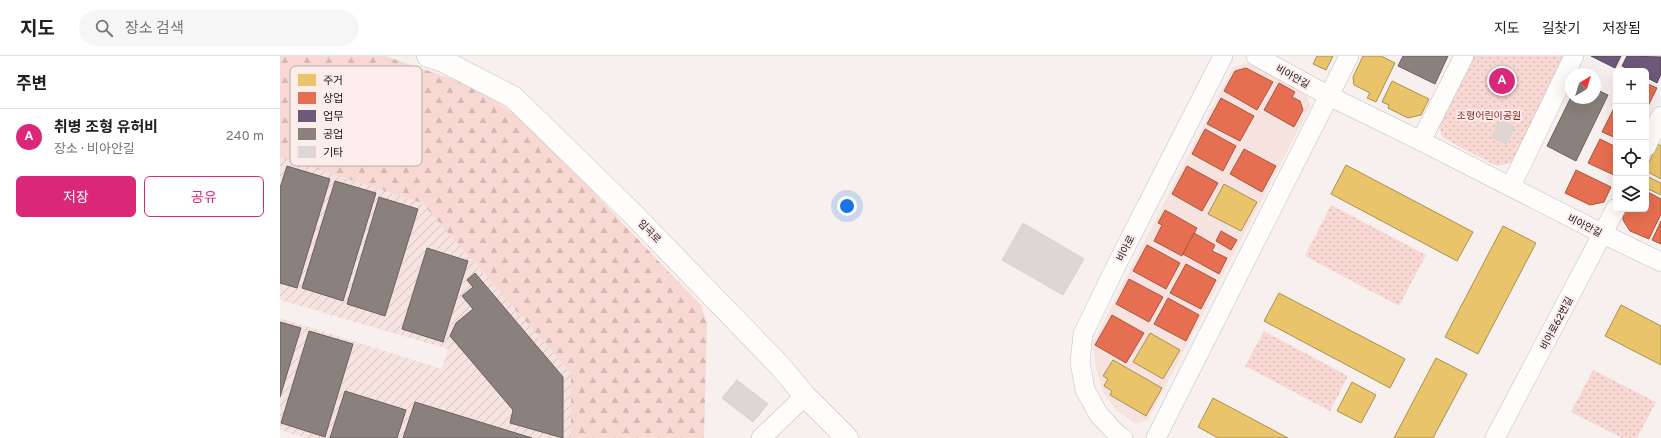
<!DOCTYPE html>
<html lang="ko">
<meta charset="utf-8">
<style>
:root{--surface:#fff;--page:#f6f6f6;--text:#202124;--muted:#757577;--line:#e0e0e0;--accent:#db2777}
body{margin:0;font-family:Overpass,"Noto Sans KR",sans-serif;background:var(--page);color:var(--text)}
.controls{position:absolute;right:12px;top:12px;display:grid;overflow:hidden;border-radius:6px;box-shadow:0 4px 16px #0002}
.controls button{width:36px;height:36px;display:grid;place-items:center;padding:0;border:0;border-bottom:1px solid var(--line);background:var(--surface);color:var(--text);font:20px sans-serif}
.compass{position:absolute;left:1285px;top:12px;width:36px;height:36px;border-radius:50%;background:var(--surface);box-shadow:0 4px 16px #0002;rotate:38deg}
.you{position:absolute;left:567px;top:150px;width:14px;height:14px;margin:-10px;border:3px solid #fff;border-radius:50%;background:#1a73e8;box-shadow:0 0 0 6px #1a73e833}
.badge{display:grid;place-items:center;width:26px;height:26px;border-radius:50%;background:var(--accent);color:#fff;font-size:13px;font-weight:700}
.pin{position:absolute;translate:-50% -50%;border:2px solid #fff;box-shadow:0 1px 4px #0006}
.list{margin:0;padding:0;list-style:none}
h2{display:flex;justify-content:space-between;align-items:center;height:52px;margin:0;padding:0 16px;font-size:17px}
h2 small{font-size:13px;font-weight:400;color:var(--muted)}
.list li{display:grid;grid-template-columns:26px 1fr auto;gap:12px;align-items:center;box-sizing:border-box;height:56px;padding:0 16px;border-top:1px solid var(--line)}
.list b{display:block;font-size:15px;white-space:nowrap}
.list p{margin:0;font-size:13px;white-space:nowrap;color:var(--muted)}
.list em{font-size:13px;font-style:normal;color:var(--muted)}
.actions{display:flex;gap:8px;padding:12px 16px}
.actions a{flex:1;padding:9px 0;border:1px solid var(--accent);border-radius:6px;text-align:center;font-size:14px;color:var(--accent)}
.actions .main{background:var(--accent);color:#fff}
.icon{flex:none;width:22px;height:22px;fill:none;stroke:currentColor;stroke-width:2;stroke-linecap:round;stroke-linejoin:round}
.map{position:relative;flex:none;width:1381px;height:382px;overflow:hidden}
header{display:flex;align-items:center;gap:24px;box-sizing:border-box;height:56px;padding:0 20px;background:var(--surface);border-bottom:1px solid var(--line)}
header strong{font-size:19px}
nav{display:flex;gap:22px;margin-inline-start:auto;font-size:14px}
.search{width:280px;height:36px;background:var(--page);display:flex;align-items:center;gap:10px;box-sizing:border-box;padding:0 14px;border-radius:22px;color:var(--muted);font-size:15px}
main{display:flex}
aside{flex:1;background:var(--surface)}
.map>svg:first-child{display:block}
</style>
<header>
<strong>지도</strong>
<div class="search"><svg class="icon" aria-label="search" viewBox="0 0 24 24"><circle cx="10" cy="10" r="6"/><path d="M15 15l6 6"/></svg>장소 검색</div>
<nav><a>지도</a><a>길찾기</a><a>저장됨</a></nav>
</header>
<main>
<aside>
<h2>주변<small></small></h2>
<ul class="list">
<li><span class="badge">A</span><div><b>취병 조형 유허비</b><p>장소 · 비아안길</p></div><em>240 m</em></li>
</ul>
<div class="actions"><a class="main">저장</a><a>공유</a></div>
</aside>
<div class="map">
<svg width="1381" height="382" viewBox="0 0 1381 382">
<defs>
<pattern id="industrial-furrows" width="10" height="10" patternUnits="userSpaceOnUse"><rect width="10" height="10" fill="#f6e3e0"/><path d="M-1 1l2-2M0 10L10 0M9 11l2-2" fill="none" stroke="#d2c2bf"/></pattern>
<pattern id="forest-firs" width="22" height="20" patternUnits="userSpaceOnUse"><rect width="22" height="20" fill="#f8d8d3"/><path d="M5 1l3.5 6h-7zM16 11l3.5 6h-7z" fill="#d4b8b4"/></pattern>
<pattern id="park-dots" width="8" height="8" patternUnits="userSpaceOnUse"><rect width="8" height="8" fill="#f8d8d3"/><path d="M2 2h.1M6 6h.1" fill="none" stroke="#d4b8b4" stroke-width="1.8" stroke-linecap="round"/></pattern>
</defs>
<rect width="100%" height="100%" fill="#f8f0ee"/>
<!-- built -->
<polygon fill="#f6e3e0" points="970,6 1026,37 1030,51 868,364 856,368 837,355 824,338 815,309 813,287 953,11"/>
<!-- industrial -->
<polygon fill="url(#industrial-furrows)" points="0,101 142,147 291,317 291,382 27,382 0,374 0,262 162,313 168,293 0,244"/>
<!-- forest -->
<polygon fill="url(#forest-firs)" points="0,0 105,0 178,25 222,49 248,69 305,127 386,213 421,249 427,268 424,382 291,382 291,317 142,147 0,101"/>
<!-- park -->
<g fill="url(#park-dots)">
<polygon points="1192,0 1283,0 1233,106 1217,110 1163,82 1158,69"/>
<polygon points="1051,149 1146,199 1119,250 1025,200"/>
<polygon points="984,275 1068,320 1050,355 965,310"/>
<polygon points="1313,314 1376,346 1357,382 1342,382 1291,356"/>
</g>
<!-- homes -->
<g fill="#e9c46a" stroke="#ac9050">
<polygon points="1037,0 1053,0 1046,14 1033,8"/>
<polygon points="1083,0 1101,0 1115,7 1096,46 1087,42 1090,37 1074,29 1073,21"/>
<polygon points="1112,25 1149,43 1141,59 1128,62 1108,52 1109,49 1102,46"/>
<polygon points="1378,88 1381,90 1381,123 1366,115 1366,112"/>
<polygon points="1066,109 1193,176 1177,205 1051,138"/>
<polygon points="1366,120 1381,127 1381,139 1366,132"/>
<polygon points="944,128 977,146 961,175 928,158"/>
<polygon points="1223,170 1256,187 1198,298 1165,281"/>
<polygon points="999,237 1125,303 1110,332 984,265"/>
<polygon points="1341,249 1381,270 1381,309 1325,280"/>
<polygon points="870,277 900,294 883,323 853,306"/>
<polygon points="1156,302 1187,318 1153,382 1114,382"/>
<polygon points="833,304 882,332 866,360 830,339 832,335 824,330 828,323 823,320"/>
<polygon points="1072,326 1096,339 1081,367 1057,355"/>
<polygon points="933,342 1008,382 938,382 918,371"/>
</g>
<!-- shops -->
<g fill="#e76f51" stroke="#aa543f">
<polygon points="966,12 993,26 977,54 944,35 955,15"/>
<polygon points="999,27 1015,36 1012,41 1020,45 1023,54 1014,71 984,54"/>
<polygon points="1366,27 1377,32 1366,54"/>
<polygon points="941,42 974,60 960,85 927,68"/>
<polygon points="1334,52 1336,54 1336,82 1322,76"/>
<polygon points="925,73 956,90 943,115 912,98"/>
<polygon points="1320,83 1336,91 1336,120 1308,107"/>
<polygon points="964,93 996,110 982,136 950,118"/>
<polygon points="907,110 938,127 922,155 892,138"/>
<polygon points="1296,114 1331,131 1324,146 1310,149 1285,137"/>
<polygon points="1366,135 1381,143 1381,158 1369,183 1350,175 1343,164 1343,153 1366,153"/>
<polygon points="885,154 917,172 902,200 874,185 882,169 878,167"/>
<polygon points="1381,165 1381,188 1372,184"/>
<polygon points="941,175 957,184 951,194 936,185"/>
<polygon points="914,177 935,189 932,195 947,202 939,218 903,198"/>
<polygon points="867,189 900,207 886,233 853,215"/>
<polygon points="906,208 936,224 921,253 890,237"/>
<polygon points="849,223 883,241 869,266 836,248"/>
<polygon points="888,242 919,259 906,285 874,268"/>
<polygon points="832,259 864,277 846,307 815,289"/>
</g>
<!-- offices -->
<g fill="#6d597a" stroke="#55455b">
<polygon points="1311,0 1341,0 1335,12"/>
<polygon points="1347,0 1381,1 1381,18 1377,27 1366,21 1366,15 1353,15 1342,10"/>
</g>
<!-- industry -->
<g fill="#8a817c" stroke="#69615d">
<polygon points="1123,0 1168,0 1155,28 1118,10"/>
<polygon points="1315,33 1328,39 1296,105 1267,90 1291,41 1291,42 1315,42"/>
<polygon points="7,110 50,123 17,232 0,227 0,132"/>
<polygon points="55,125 96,137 63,245 22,232"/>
<polygon points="99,141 138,153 105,260 67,248"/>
<polygon points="147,192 188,205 163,286 122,273"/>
<polygon points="195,217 283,321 283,382 230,367 233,354 170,280 176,267 193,253 182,240 193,231 187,224"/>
<polygon points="0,266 21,272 0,341"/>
<polygon points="29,275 73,288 45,381 1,367"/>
<polygon points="65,335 126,354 117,382 50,382"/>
<polygon points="135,346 252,382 123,382"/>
</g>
<!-- building -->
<g fill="#ddd6d4" stroke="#d7d0ce">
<polygon points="1220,64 1234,71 1226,88 1212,81"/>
<polygon points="743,167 804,203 783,239 722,204"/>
<polygon points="457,324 488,348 473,366 442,342"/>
</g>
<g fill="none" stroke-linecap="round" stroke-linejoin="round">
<defs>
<g id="minor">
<polyline points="976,0 1049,40 1141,85 1323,178 1381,206"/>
<polyline points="1141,85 1184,0"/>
<polyline points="1366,91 1381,60"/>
<polyline points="1231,130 1294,0"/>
<polyline points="481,382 525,340"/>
<polyline points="843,382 839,380 819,359 805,334 800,306 803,278 838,206 943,0"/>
<polyline points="876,382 1069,0"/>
<polyline points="1215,382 1336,152"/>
</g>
<polyline id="secondary" points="148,0 163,5 233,41 353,158 501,311 525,340 567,382"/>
</defs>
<!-- minor casing -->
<use href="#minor" stroke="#c4bdbc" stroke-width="20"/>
<!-- secondary casing -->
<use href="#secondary" stroke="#c4bdbc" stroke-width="23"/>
<!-- minor -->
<use href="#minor" stroke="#fefdfc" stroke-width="19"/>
<!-- secondary -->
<use href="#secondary" stroke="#fefdfc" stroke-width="22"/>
</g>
<g text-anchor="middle" stroke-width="4" stroke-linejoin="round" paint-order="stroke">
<!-- street labels -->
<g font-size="10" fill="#1c1514" stroke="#fcecea">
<text transform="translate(1013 20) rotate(29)" y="4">비아안길</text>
<text transform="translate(1305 169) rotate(27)" y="4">비아안길</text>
<text transform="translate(370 175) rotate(46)" y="4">임곡로</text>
<text transform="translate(845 192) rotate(-63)" y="4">비아로</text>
<text transform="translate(1276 267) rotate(-62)" y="4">비아로62번길</text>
</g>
<!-- park labels -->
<g font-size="10" fill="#802b26" stroke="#fcecea">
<text x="1209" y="63">조형어린이공원</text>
</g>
</g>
<!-- legend -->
<rect x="10" y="10" width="132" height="100" rx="6" fill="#fcecea" stroke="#b9acaa" stroke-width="1"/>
<rect x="18" y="18" width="18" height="12" fill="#e9c46a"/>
<rect x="18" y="36" width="18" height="12" fill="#e76f51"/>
<rect x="18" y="54" width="18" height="12" fill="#6d597a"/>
<rect x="18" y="72" width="18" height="12" fill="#8a817c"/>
<rect x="18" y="90" width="18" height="12" fill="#ddd6d4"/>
<g font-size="11" fill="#1c1514">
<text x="43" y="28">주거</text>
<text x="43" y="46">상업</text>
<text x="43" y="64">업무</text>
<text x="43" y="82">공업</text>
<text x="43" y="100">기타</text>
</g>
</svg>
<div class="controls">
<button>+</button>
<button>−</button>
<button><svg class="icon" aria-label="locate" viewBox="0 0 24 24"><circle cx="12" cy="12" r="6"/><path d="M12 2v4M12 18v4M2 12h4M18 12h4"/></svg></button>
<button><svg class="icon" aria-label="layers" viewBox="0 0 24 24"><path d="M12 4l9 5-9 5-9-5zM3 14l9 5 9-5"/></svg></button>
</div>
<svg class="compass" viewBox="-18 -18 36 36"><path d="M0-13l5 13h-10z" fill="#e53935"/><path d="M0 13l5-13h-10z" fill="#757577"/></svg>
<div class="you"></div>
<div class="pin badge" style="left:1222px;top:25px">A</div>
</div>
</main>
